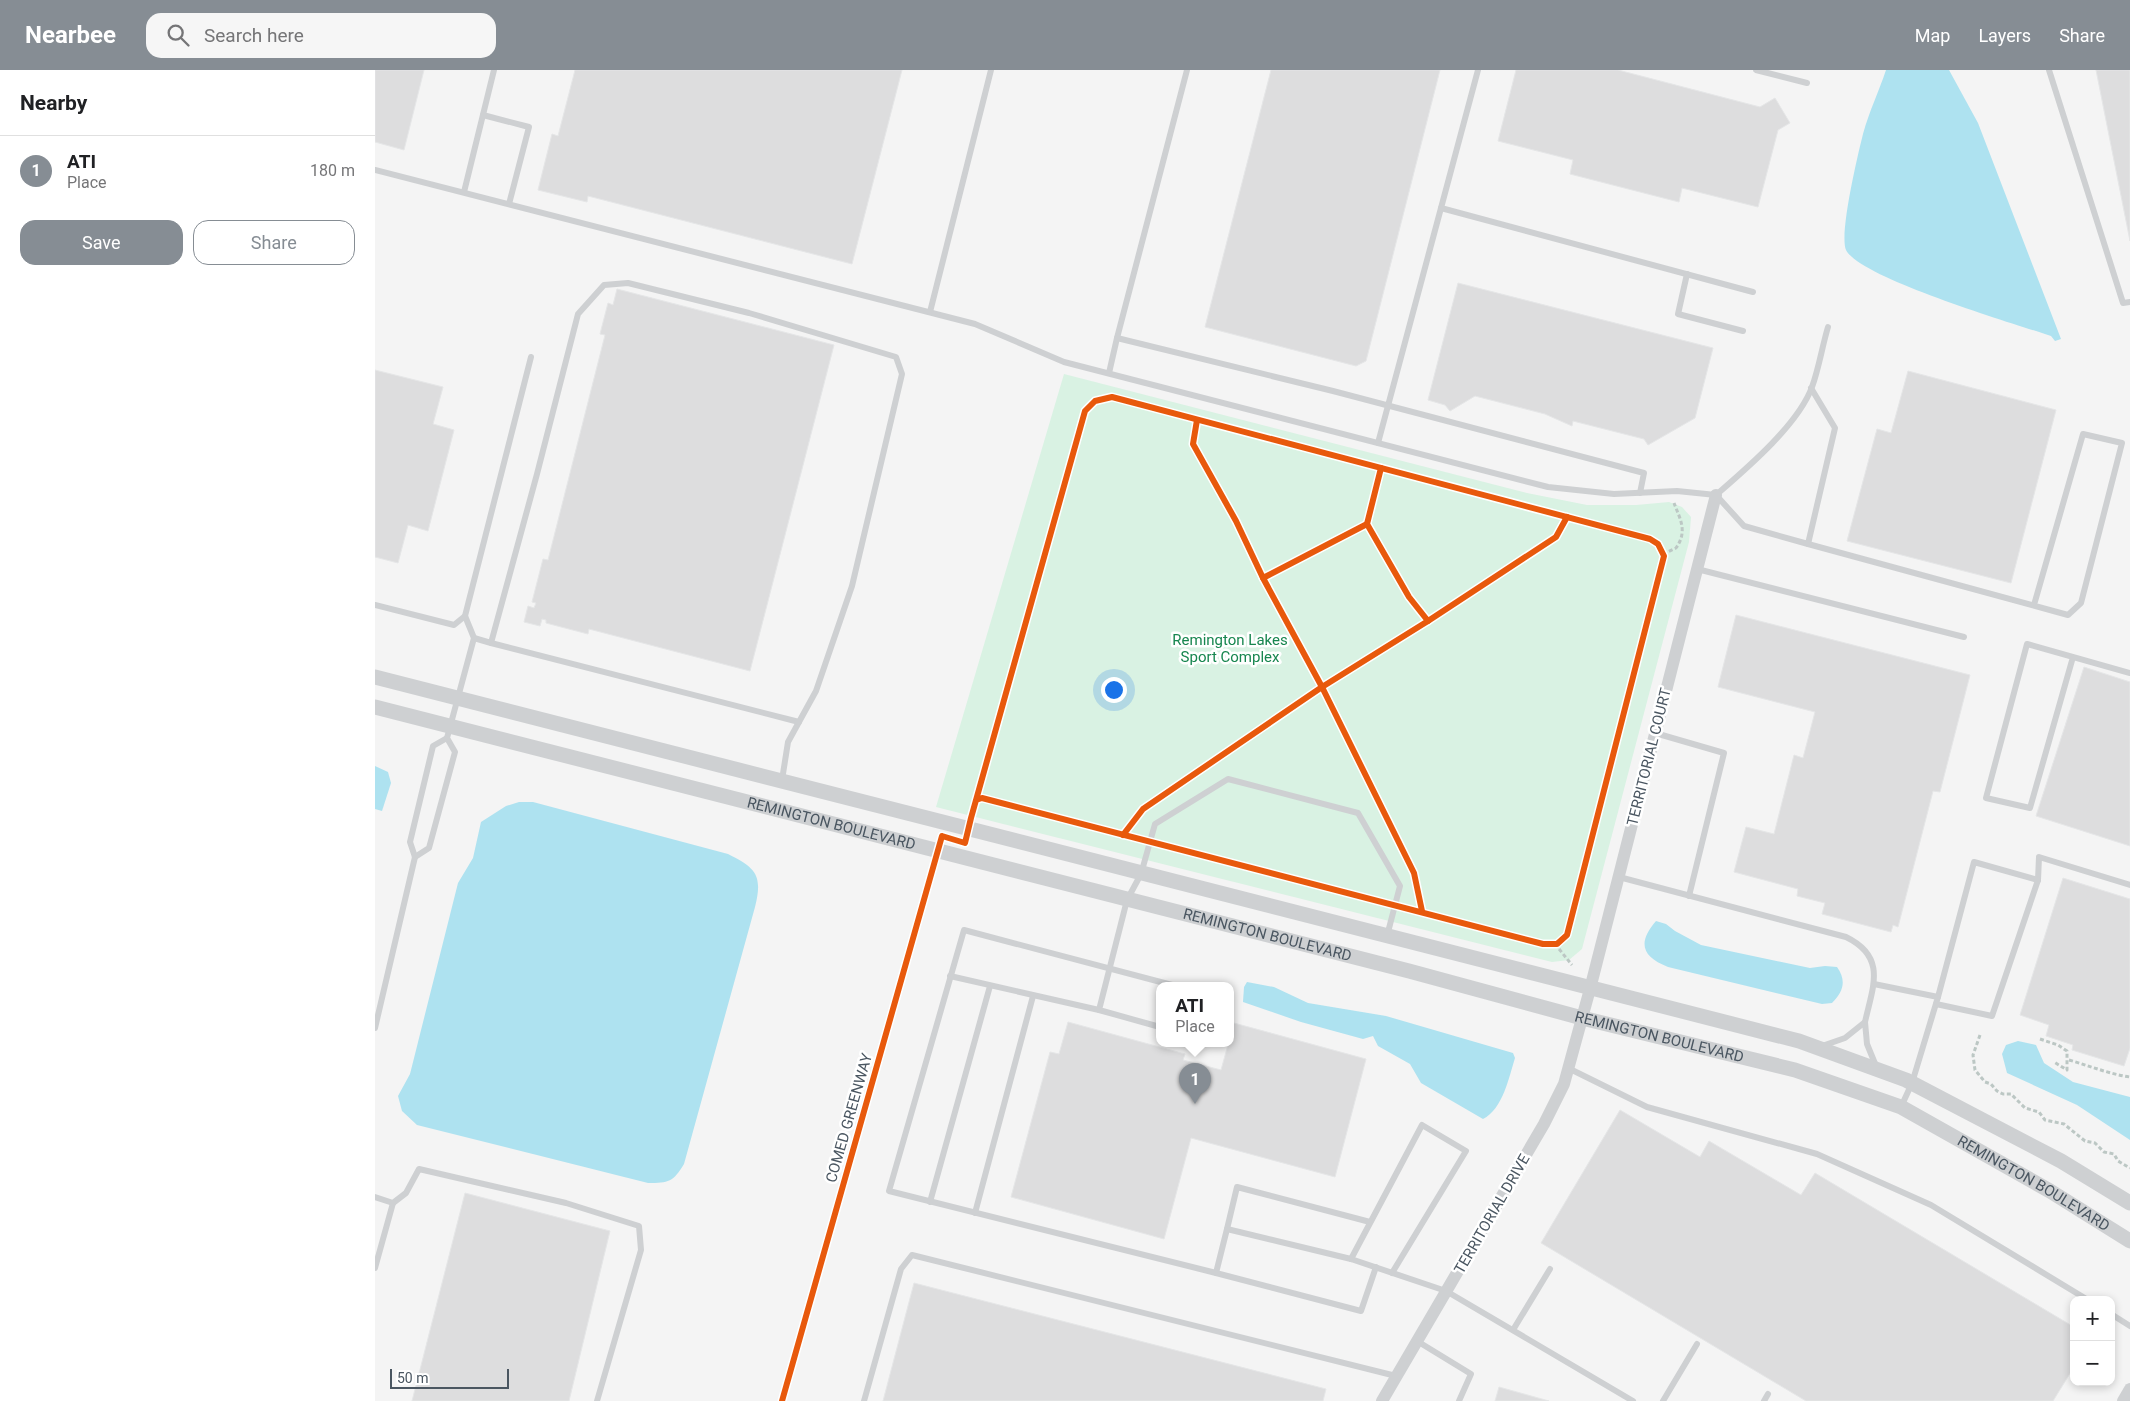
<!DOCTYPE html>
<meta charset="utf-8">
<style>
:root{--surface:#fff;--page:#f6f6f6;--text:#202124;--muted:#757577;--line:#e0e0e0;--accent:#868d94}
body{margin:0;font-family:Roboto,sans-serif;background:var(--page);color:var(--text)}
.controls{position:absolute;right:15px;bottom:15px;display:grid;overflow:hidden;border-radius:10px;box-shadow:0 2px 8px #0003}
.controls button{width:45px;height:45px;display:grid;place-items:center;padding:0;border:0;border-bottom:1px solid var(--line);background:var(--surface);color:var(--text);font:25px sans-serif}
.scale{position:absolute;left:15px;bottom:12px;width:119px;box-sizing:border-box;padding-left:5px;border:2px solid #4a5661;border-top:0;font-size:14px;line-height:18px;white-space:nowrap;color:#4a5661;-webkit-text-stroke:4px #fff;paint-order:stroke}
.you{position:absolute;left:738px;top:619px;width:18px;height:18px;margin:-12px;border:4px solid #fff;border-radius:50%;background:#1a73e8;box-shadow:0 0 0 8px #1a73e833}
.badge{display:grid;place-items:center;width:32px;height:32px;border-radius:50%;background:var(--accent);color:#fff;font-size:16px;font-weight:700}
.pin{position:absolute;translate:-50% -41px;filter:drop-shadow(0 1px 2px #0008)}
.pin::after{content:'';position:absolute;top:26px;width:18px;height:15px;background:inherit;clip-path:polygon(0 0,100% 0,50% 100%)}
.popup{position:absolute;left:781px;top:912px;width:78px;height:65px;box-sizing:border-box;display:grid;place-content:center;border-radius:10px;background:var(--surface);filter:drop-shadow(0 1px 4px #0005);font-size:16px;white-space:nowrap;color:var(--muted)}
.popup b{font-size:19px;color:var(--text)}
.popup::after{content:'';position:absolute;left:50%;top:100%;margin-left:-10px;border:10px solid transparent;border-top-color:var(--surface)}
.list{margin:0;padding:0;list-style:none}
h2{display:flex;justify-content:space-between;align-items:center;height:65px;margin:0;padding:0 20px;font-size:21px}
h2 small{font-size:16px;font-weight:400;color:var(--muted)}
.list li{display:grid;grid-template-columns:32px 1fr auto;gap:15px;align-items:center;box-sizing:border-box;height:70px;padding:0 20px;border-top:1px solid var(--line)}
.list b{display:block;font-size:19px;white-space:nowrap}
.list p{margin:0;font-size:16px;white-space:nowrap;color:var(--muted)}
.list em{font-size:16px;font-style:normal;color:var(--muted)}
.actions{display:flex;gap:10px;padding:15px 20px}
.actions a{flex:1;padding:11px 0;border:1px solid var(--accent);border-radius:15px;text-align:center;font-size:18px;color:var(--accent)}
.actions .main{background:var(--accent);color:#fff}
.icon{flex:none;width:28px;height:28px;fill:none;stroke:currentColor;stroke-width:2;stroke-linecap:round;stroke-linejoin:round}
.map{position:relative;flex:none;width:1755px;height:1331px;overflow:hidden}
header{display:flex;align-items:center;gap:30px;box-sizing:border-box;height:70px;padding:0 25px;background:var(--accent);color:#fff}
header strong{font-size:24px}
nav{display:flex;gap:28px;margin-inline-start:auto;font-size:18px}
.search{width:350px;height:45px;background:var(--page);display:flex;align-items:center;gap:12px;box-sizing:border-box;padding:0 18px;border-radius:15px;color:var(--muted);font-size:19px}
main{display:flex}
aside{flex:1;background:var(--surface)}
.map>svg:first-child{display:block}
</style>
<header>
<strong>Nearbee</strong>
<div class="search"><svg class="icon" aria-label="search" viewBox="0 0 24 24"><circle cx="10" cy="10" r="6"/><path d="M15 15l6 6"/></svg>Search here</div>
<nav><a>Map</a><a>Layers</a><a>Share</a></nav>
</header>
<main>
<aside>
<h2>Nearby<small></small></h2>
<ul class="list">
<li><span class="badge">1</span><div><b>ATI</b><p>Place</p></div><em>180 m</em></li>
</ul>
<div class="actions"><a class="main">Save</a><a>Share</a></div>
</aside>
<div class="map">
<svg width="1755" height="1331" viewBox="0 0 1755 1331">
<rect width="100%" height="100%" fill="#f4f4f4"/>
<!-- green -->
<polygon fill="#d9f2e3" points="689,304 1152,423 1212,435 1261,435 1294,432 1307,437 1316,447 1314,472 1207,879 1194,890 1177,892 561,737"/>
<!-- water -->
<g fill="#aee2f0">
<path d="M1511,0H1574L1603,53L1686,269L1680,271L1676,266C1640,254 1485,208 1471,180C1464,164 1483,84 1488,64C1494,42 1504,21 1511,0Z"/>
<polygon points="0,696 13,702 16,713 7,741 0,739"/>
<path d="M144,732H158L353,784C381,798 388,805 380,837L309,1094C298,1112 294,1113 273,1113L42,1055L27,1041L23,1026L35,1004L83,813L98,788L106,752L131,736Z"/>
<path d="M1281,851L1291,854L1300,861L1326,875L1435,898L1450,896L1462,897C1472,911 1468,922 1457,933L1447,934L1293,897C1267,887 1262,873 1281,851Z"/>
<path d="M872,912L899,917L933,933L1011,946L1138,983L1140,988C1134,1007 1128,1039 1108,1049L1046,1013L1035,994L1003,976L998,966L988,969L926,952L868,932L869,917Z"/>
<polygon points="1643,971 1661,975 1669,993 1698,1012 1755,1027 1755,1070 1702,1035 1632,1003 1627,984 1631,975"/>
</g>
<!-- building -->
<g fill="#ddddde" stroke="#e5e6e7">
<polygon points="0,0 49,0 29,80 0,72"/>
<polygon points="200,0 527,0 477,194 213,126 212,132 163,120 177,64 183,66"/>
<polygon points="896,0 1065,0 991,291 981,296 830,257"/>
<polygon points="1141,0 1243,0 1385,37 1400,28 1415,53 1403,60 1383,137 1307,118 1304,132 1195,104 1198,90 1123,71"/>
<polygon points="1721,0 1755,0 1755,171"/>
<polygon points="1083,213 1338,278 1320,348 1273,375 1269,369 1198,351 1197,356 1170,344 1100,326 1075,341 1070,335 1053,330"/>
<polygon points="242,219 459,275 375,601 214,559 213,564 171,553 171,550 167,549 165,556 149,552 153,536 159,538 161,533 157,532 168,489 173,490 230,265 225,264 233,233 238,235"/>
<polygon points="0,300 68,317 58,354 79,360 53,461 33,455 23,493 0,487"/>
<polygon points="1533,301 1681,340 1636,513 1472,471 1502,359 1516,363"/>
<polygon points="1361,545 1595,605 1565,722 1558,721 1523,857 1518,855 1516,862 1447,844 1450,833 1422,826 1423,819 1359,802 1371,757 1399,764 1419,685 1428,688 1440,642 1343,617"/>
<polygon points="1709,597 1755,612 1755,776 1661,746"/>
<polygon points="1688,808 1755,829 1755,978 1749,996 1697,980 1698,975 1671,966 1674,955 1645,945"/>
<polygon points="693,952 810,984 808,990 846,1000 859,953 991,989 960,1107 816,1068 789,1169 636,1127 675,982 684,984"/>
<polygon points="1245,1040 1325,1087 1334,1071 1426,1125 1440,1103 1699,1257 1699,1297 1678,1331 1431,1331 1166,1173"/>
<polygon points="90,1123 235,1161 194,1331 37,1331"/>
<polygon points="539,1213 951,1319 948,1331 508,1331"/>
<polygon points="1124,1317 1174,1331 1120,1331"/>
</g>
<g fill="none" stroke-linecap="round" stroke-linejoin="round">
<!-- path -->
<g stroke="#bcc7c4" stroke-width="3" stroke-dasharray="4 2.5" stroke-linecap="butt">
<path d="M1288,484L1301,478C1313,461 1305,449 1299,433"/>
<polyline points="1180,874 1197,895"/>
<polyline points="1605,965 1598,985 1600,1000 1610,1012 1616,1014 1622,1021 1628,1024 1636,1024 1650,1038 1664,1042 1670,1050 1689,1054 1710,1071 1720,1073 1729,1082 1739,1084 1743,1091 1755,1098"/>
<polyline points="1665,969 1683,975 1692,981 1692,1000 1679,992"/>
<path d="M1694,990C1715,996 1734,1004 1755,1007"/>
</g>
<!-- service -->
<g stroke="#ced0d2" stroke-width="6">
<polyline points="1381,0 1432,13"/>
<polyline points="1674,0 1748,233 1755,232"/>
<polyline points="108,45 154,57 134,134"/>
<polyline points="0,100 600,254 689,292 1173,417 1239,424 1302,421 1341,425 1369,456 1433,474 1460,358 1436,318"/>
<polyline points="89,122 119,0"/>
<polyline points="1066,138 1378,222"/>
<polyline points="1312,204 1303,244 1368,261"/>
<polyline points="555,242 616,0"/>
<polyline points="742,268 812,0"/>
<polyline points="734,303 742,268 958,321 1269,403 1265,423"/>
<polyline points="1003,373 1103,0"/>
<path d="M1341,425C1371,399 1423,355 1437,317C1444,298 1447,277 1453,257"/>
<polyline points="1433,474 1693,545 1706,533 1747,373 1708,364 1659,535"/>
<polyline points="1322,499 1589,567"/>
<polyline points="0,535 79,555 90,546"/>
<polyline points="99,568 116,573 162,404 203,244 229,215 253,213 374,243 521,287 527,304 477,516 441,621 413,672 407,710"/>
<polyline points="116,573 424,652"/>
<polyline points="1698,587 1655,738 1611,728 1652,574 1755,603"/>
<polyline points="1280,663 1349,683 1314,826"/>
<polyline points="40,787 54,778 80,682 72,668 99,568 90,546 156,287"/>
<path d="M1244,807L1471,867C1512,887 1498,916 1490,952"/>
<polyline points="1663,810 1664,787 1755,815"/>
<polyline points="575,906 724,940"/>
<polyline points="1499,914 1563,927 1537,1013 1526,1037"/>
<polyline points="797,915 589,860 514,1121 841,1203 852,1159 976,1189 1071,1221 1258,1331"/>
<polyline points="1561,934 1617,946 1663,810 1599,792 1563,927"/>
<polyline points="785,957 724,940 752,830 766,804 780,754 853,709 983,743 1025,816 1012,866"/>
<polyline points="0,958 40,787 35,772 58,676 72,668"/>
<polyline points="1447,976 1470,968 1490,952 1492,974 1501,996"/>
<polyline points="1193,998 1272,1037 1442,1084 1556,1135 1713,1230"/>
<polyline points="0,1127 18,1133 31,1123 44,1099 191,1133 264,1156 266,1180 222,1331"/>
<polyline points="555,1132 615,916"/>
<polyline points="600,1143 658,926"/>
<polyline points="852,1159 862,1117 995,1152"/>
<polyline points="976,1189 1047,1055 1091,1081 1017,1203"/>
<polyline points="0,1198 18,1133"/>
<polyline points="841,1203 986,1241 1001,1197"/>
<polyline points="1736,1244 1755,1256"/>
<polyline points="1138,1260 1175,1199"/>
<polyline points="1042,1271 1096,1304 1084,1331"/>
<polyline points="489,1331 526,1199 537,1185 1021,1306"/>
<polyline points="1288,1331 1322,1274"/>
<polyline points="1389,1331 1393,1324"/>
</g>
<!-- minor -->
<g stroke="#ced0d2" stroke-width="12">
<polyline points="1007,1331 1169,1054 1189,1014 1215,919 1341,425"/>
<polyline points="1748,1331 1755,1319"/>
</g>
<!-- tertiary -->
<g stroke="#ced0d2" stroke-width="15">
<polyline points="0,607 1424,971 1531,1010 1686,1091 1755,1133"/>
<path id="s1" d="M0,637L1034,901L1207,948L1420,1000L1526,1037L1675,1121L1755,1171"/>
</g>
<defs>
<g id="cycleway">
<polyline points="822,350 818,374 861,451 888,508 992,454"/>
<polyline points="1006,398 992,454 1034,527 1053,551 1181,467 1192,447"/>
<polyline points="888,508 947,617 1053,551"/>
<polyline points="748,765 768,739 947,617 1039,803 1047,841"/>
<polyline points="407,1331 567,766 590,773 596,748 710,341 720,331 737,327 1275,469 1283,474 1289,486 1192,865 1182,874 1168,874 607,728 601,730"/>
</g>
</defs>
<!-- cycleway casing -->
<use href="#cycleway" stroke="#fff" stroke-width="9"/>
<!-- cycleway -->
<use href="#cycleway" stroke="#e8590c" stroke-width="6"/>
</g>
<g text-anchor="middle" stroke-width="5" stroke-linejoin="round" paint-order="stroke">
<!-- park labels -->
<g font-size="15" fill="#17864f" stroke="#fff">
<text x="855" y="575">Remington Lakes<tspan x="855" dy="17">Sport Complex</tspan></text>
</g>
<!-- street labels -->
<g font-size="15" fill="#4a5661" stroke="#fff">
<text transform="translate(1274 687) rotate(-76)" y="5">TERRITORIAL COURT</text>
<text dy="5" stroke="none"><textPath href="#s1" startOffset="471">REMINGTON BOULEVARD</textPath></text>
<text dy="5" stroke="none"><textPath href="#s1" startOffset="921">REMINGTON BOULEVARD</textPath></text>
<text dy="5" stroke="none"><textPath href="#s1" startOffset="1326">REMINGTON BOULEVARD</textPath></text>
<text transform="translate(474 1048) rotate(-74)" y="5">COMED GREENWAY</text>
<text dy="5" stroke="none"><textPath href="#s1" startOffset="1731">REMINGTON BOULEVARD</textPath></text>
<text transform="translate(1117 1144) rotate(-60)" y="5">TERRITORIAL DRIVE</text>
</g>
</g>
</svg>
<div class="controls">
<button>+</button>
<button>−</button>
</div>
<div class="scale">50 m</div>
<div class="you"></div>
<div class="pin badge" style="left:820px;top:1034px">1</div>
<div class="popup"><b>ATI</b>Place</div>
</div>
</main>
